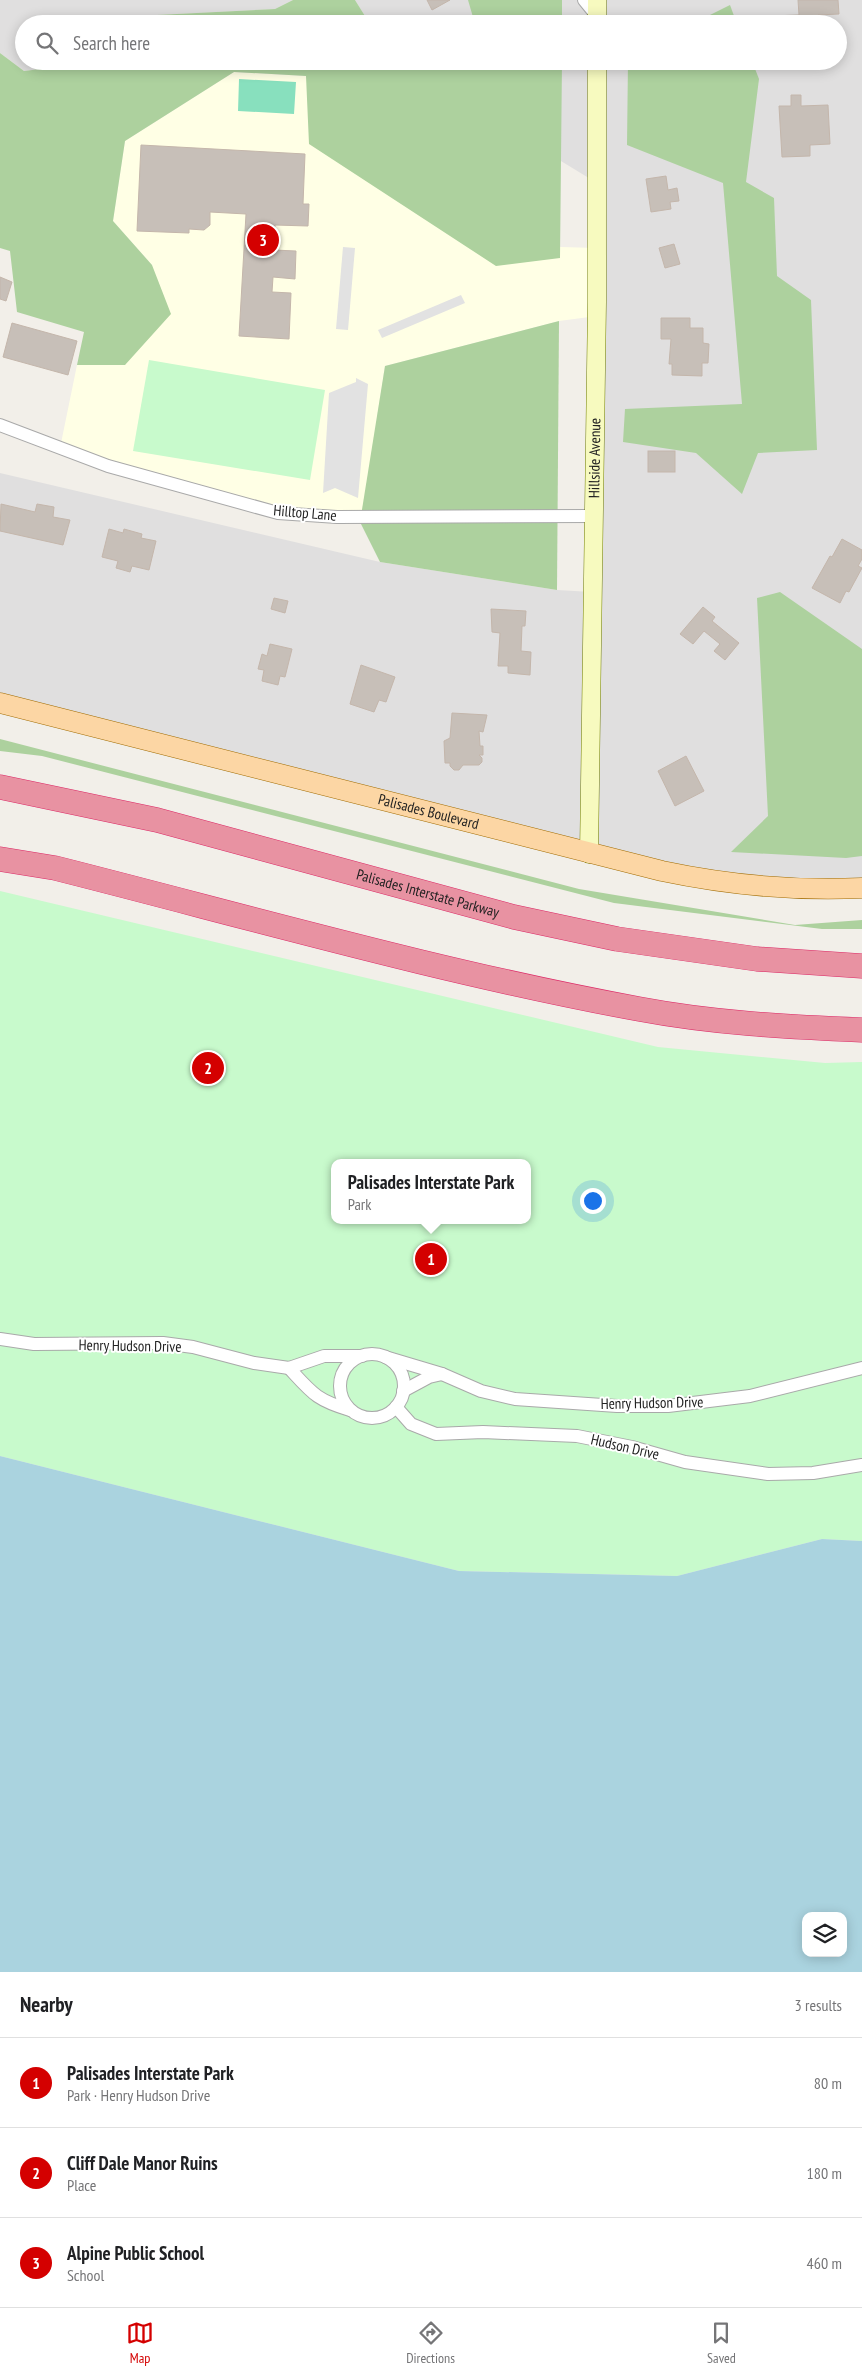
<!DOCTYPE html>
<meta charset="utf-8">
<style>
:root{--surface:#fff;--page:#f2f2f2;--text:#202124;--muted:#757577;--line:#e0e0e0;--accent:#d40000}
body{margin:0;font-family:"PT Sans Narrow",sans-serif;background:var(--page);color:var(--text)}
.controls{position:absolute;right:15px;bottom:15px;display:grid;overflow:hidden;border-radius:10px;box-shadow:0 2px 12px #0003}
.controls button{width:45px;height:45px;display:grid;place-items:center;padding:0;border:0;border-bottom:1px solid var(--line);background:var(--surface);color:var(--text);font:25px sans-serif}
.you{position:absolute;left:592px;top:1200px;width:18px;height:18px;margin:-12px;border:4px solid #fff;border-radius:50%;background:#1a73e8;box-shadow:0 0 0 8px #1a73e833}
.badge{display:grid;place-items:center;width:32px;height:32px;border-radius:50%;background:var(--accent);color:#fff;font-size:16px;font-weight:700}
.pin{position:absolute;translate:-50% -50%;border:2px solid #fff;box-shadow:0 1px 5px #0006}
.popup{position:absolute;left:331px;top:1159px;width:200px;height:65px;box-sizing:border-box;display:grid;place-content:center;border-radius:10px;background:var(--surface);filter:drop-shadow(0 1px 4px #0005);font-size:16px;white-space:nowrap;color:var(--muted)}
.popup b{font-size:19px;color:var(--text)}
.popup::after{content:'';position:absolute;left:50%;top:100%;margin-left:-10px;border:10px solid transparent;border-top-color:var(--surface)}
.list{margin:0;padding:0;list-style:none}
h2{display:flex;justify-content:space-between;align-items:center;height:65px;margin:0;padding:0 20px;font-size:21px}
h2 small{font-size:16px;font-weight:400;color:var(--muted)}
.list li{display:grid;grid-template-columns:32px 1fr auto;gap:15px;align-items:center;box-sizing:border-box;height:90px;padding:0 20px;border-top:1px solid var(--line)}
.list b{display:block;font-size:19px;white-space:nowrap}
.list p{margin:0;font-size:16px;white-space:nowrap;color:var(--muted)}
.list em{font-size:16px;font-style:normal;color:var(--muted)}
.icon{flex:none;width:28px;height:28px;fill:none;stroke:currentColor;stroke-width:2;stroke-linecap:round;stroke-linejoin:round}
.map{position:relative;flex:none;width:862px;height:1972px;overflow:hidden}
.search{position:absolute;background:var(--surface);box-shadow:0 2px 12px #0003;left:15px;right:15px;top:15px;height:55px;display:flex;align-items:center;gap:12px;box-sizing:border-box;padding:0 18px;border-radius:28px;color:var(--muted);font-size:19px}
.sheet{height:335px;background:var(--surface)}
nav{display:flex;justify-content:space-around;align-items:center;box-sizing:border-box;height:70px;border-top:1px solid var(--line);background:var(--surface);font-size:14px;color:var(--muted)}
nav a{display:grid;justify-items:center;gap:2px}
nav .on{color:var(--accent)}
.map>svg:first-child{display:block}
</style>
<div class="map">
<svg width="862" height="1972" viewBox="0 0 862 1972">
<rect width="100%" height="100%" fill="#f2efe9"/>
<!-- residential -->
<g fill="#e0dfdf">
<polygon points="0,0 293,0 275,9 137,16 132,24 24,24 24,61 106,61 24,71 0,53"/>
<polygon points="355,0 862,0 862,888 758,886 0,703 0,473 380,562 557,590 592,592 597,183 397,61 838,61 838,24 370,24"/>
</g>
<!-- education -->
<polygon fill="#ffffe5" points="234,72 306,76 560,258 560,247 597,248 597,316 559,321 385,366 362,517 308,516 60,448 77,365 125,365 152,265 113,221 125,141"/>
<!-- forest -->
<g fill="#add19e">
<polygon points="293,0 355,0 370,24 132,24 137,16 275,9"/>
<polygon points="468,0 562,0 562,24 475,24"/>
<polygon points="730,5 737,24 692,24"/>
<polygon points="0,53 24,71 106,61 562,61 560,258 496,266 309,144 306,76 234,72 125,141 113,221 152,265 171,314 125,365 77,365 84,332 17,312 10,251 0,248"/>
<polygon points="628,61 752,61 759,79 746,182 774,198 777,276 811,300 817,450 758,453 742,494 696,453 623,442 625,409 742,404 723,183 627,145"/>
<polygon points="559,321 557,590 380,562 360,522 385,366"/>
<polygon points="780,592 862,649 862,856 846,858 731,852 768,816 757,598"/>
<polygon points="0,739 579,889 795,925 862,920 862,929 822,929 614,903 42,756 0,751"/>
</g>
<!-- park -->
<g fill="#c8facc" fill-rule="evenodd">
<polygon points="149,360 325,390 310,480 133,451"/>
<path d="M0,891L658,1047L825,1063L862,1062V1541L822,1539L677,1576L459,1571L0,1456ZM335,1163H527V1220H335Z"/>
</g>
<!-- pitch -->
<polygon fill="#88e0be" points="239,79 296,82 294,114 238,111"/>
<!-- parking -->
<g fill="#e2e2e2">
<polygon points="343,247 355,248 348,330 336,329"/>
<polygon points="461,295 465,303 382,338 378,330"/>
<polygon points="356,378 368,384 358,498 335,488 323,493 329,393 356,382"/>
</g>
<!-- water -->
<path fill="#aad3df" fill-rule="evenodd" d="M0,1456L459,1571L677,1576L822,1539L862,1541V1972H0ZM806,1916H843V1953H806Z"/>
<!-- building -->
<g fill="#c7bfb8" stroke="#c4b6ab">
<polygon points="427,0 450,0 432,10"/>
<polygon points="798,0 838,0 839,14 818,15 819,24 771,24 771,16 799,15"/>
<polygon points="791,95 801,95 801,106 828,105 830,144 810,145 810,156 782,157 779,106 791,106"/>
<polygon points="141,145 305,154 303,204 309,204 308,226 275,225 274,250 296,251 295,279 273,277 272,292 291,293 289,339 239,336 246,214 210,212 210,225 204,230 189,229 189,233 137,231"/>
<polygon points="666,176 668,190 677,188 679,201 670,202 671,209 651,212 646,179"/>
<polygon points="674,244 680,264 665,268 659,248"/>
<polygon points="0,277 12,282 6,301 0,299"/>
<polygon points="661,318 690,318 690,328 703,328 703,343 709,344 708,363 702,363 702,376 672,375 672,364 669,364 671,339 661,339"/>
<polygon points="12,323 77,341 68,375 3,357"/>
<rect x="648" y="451" width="27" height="21"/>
<polygon points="1,504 35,512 37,504 54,507 53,517 70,520 63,545 0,531"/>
<polygon points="109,529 123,533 124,529 142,534 141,538 156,541 149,570 132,566 130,572 116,568 118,561 102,557"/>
<polygon points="842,539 862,550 862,559 858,566 862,568 849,592 846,591 840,603 812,588 830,556 832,557"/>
<polygon points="274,598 288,601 285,613 271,609"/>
<polygon points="703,607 715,617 712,621 739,643 725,660 714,651 720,644 704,631 693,644 680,634"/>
<polygon points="491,609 526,611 525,626 522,626 521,651 531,652 530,675 508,673 508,666 498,666 500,633 492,632"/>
<polygon points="270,644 292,649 285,677 280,676 278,685 262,681 264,670 258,669 262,654 267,656"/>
<polygon points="361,665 395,677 386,702 379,700 374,712 350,704"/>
<polygon points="452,713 487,715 483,732 479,731 480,746 483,746 483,755 479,755 482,758 482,762 479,765 463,765 459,770 454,770 450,766 450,763 445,763 444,741 450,738"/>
<polygon points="686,756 704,791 675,806 658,771"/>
</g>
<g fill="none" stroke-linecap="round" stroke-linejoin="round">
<defs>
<g id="minor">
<polyline points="584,0 597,16"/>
<polyline points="0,425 108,466 278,513 337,517 593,516"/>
<polyline points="0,1339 34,1344 163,1343 193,1347 254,1363 289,1368 324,1356 362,1356"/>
<circle cx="372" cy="1386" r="32"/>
<polyline points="385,1357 442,1374 481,1391 515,1399 617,1406 668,1406 750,1396 862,1368"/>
<path d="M289,1368C312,1393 316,1400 350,1410"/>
<polyline points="403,1391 429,1377 442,1374"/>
<polyline points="396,1407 411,1424 436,1434 483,1432 577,1436 632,1447 685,1462 768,1474 813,1473 862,1465"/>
</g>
<g id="secondary">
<polyline points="597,0 597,24"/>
<path id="s1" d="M589,854L597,302V61"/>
</g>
<g id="primary">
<path id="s2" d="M0,703L662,871C728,885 795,891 862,888"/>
</g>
<g id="motorway">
<path id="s3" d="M0,787L157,820L514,917L617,939L757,959L862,966"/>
<path d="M0,859L55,868C249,917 443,973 639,1009C713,1023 788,1027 862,1030"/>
</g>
</defs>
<!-- minor casing -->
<use href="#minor" stroke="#a9a9a9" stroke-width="14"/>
<!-- secondary casing -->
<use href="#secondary" stroke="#707d05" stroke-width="19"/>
<!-- primary casing -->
<use href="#primary" stroke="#a06b00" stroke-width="21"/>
<!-- motorway casing -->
<use href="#motorway" stroke="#dc2a67" stroke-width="25"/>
<!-- minor -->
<use href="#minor" stroke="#fff" stroke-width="12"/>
<!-- secondary -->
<use href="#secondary" stroke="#f7fabf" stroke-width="18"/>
<!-- primary -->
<use href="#primary" stroke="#fcd6a4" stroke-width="20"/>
<!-- motorway -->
<use href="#motorway" stroke="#e892a2" stroke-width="24"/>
</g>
<g text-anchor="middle" stroke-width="4" stroke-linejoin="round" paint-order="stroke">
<!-- street labels -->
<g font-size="15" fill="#222" stroke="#fff">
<text dy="5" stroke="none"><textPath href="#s1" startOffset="396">Hillside Avenue</textPath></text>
<text transform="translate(305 513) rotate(5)" y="5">Hilltop Lane</text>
<text dy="5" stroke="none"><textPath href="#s2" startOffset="442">Palisades Boulevard</textPath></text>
<text dy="5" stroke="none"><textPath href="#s3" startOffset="441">Palisades Interstate Parkway</textPath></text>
<text transform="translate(130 1346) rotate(1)" y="5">Henry Hudson Drive</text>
<text transform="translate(652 1403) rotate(-1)" y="5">Henry Hudson Drive</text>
<text transform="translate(625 1447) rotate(13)" y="5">Hudson Drive</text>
</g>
</g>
</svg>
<div class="controls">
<button><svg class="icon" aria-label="layers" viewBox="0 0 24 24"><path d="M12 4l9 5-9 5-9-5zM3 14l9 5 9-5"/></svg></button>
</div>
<div class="you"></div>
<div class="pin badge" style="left:431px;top:1259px">1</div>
<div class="popup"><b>Palisades Interstate Park</b>Park</div>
<div class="pin badge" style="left:208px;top:1068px">2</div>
<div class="pin badge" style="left:263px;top:240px">3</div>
<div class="search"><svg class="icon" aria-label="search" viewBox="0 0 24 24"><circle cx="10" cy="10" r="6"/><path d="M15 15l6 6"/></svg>Search here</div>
</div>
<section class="sheet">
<h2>Nearby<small>3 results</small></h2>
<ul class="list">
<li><span class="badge">1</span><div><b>Palisades Interstate Park</b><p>Park · Henry Hudson Drive</p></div><em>80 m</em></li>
<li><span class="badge">2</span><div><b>Cliff Dale Manor Ruins</b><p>Place</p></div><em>180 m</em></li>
<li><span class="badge">3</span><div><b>Alpine Public School</b><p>School</p></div><em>460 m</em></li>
</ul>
</section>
<nav>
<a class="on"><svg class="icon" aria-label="map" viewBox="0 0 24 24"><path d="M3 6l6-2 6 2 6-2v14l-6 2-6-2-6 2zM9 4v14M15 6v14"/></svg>Map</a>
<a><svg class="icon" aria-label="directions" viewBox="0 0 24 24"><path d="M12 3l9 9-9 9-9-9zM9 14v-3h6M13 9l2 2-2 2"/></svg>Directions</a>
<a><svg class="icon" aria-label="saved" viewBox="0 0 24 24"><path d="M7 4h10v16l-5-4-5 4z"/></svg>Saved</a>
</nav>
